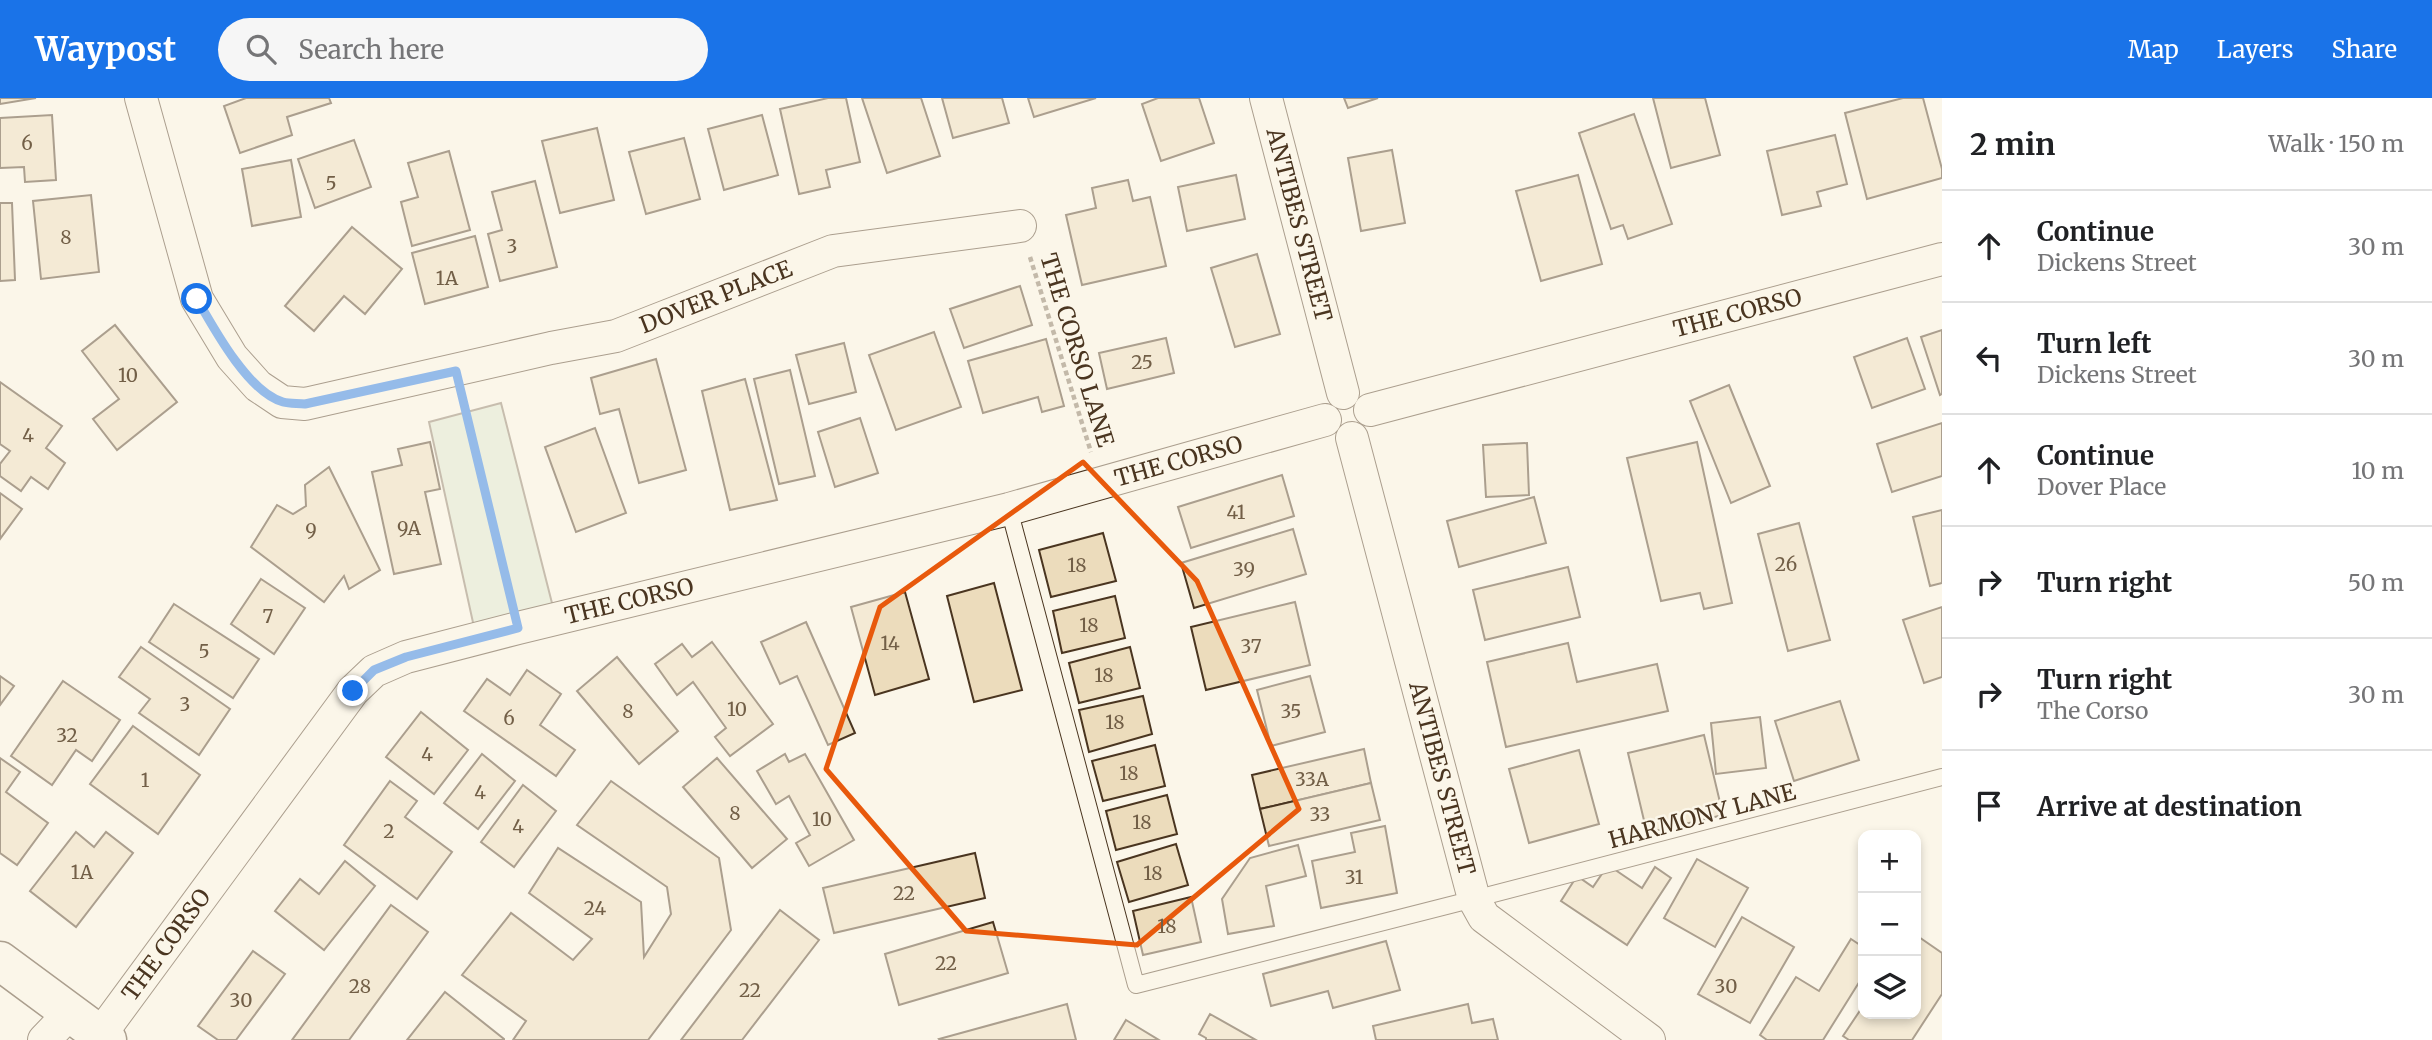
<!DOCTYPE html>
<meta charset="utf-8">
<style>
:root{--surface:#fff;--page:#f6f6f6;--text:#202124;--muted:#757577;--line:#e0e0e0;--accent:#1a73e8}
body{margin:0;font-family:Merriweather,serif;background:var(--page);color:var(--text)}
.controls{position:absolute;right:21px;bottom:21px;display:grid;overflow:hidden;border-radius:14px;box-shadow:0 4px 10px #0003}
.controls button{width:63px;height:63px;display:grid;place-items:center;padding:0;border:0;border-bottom:2px solid var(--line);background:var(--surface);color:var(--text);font:35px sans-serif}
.stop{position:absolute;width:21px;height:21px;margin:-16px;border:5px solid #1a73e8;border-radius:50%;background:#fff}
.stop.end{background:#1a73e8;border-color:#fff;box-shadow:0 2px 7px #0008}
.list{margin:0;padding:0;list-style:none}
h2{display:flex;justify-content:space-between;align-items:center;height:91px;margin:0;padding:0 28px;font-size:30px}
h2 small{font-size:23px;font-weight:400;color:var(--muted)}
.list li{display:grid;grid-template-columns:46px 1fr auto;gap:21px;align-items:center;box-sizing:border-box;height:112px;padding:0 28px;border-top:2px solid var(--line)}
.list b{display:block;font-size:26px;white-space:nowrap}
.list p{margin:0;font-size:23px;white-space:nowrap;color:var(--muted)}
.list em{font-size:23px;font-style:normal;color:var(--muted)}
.icon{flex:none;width:38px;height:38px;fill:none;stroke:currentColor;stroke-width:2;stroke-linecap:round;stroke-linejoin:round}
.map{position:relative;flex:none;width:1942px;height:942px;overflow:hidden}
header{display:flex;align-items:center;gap:42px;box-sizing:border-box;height:98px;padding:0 35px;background:var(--accent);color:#fff}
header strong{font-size:33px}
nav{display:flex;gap:38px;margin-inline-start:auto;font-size:24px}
.search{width:490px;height:63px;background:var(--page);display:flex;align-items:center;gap:18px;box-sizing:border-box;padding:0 24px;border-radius:38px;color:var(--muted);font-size:26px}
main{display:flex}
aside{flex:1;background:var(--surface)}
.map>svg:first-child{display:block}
</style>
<header>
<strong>Waypost</strong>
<div class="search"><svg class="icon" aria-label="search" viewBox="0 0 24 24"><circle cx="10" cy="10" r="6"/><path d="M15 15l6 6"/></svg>Search here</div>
<nav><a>Map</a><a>Layers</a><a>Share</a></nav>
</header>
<main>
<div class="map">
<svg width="1942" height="942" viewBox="0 0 1942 942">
<rect width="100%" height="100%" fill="#fbf6e9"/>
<!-- green -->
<polygon fill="#dce7d0" stroke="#887966" stroke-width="2" points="501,305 553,509 474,529 429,324"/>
<!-- building -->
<g fill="#ecdcbc" stroke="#4a3520" stroke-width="2">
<polygon points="0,0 36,0 0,6"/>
<polygon points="246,0 329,0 331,5 287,19 292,37 240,55 224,8"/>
<polygon points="828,0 846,0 860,64 826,72 830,89 799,96 780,11"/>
<polygon points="862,0 921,0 940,58 887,75"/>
<polygon points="942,0 1002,0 1009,25 953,40"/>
<polygon points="1028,0 1096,0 1034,19"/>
<polygon points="1158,0 1199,0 1214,45 1161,63 1142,6"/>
<polygon points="1344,0 1378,0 1348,10"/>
<polygon points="1653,0 1705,0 1720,57 1671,70"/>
<polygon points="1903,0 1923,0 1942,71 1942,80 1867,101 1845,15"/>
<polygon points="1634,16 1672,126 1628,141 1623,127 1611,131 1579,35"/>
<polygon points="52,17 56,82 25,84 24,69 0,70 0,20"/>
<polygon points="762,17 778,77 724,92 708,31"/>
<polygon points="597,30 614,102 560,115 542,43"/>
<polygon points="1835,37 1847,86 1817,94 1821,108 1782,117 1767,53"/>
<polygon points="684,40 700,101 646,116 629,54"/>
<polygon points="354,42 371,89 315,110 298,61"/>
<polygon points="1392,52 1405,125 1361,133 1348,60"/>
<polygon points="449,53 470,132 412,148 401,104 418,99 408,65"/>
<polygon points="291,62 301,119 252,128 242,71"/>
<polygon points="1236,77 1245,121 1187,133 1178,89"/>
<polygon points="1578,77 1602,166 1541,183 1516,93"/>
<polygon points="1128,82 1133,103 1150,99 1166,168 1082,187 1066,117 1096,110 1092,90"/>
<polygon points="535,83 557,169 500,183 488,136 502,132 492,94"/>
<polygon points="91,97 99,174 41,181 33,103"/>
<polygon points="0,105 12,105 15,182 0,183"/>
<polygon points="352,129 402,171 365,216 344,198 314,233 285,208"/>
<polygon points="475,138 488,189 425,206 412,155"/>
<polygon points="1257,156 1280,236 1235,249 1211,170"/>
<polygon points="1020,188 1032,227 964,250 950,211"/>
<polygon points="115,227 177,304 117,352 93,321 119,301 82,253"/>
<polygon points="1942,232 1942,296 1940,297 1921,239"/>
<polygon points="934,234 961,309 896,332 869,257"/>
<polygon points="1166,240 1174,275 1107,291 1099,255"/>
<polygon points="1907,240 1925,291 1872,310 1854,259"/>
<polygon points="1046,241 1064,308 1042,314 1038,299 983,315 968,263"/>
<polygon points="844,245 856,294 809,306 796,257"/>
<polygon points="656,261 686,372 639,385 619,311 600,316 591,280"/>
<polygon points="790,272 815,378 779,386 754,281"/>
<polygon points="745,281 777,402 730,412 702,293"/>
<polygon points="0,284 62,328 46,350 65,365 48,391 31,379 21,393 0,378 0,366 10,353 0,346"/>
<polygon points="1729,287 1770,388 1731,405 1690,303"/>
<polygon points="860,320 878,375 835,389 818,334"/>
<polygon points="1942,325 1942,378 1892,394 1877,346"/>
<polygon points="595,330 626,415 576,434 545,349"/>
<polygon points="430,344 440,391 425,394 441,466 394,476 372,374 402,367 398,351"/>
<polygon points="1697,344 1732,505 1704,511 1700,495 1661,503 1627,360"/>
<polygon points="1527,345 1529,397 1486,399 1483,347"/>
<polygon points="329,369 380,472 349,491 344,478 324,504 251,449 277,407 293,416 306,408 305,387"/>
<polygon points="1282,377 1294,418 1191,450 1178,409"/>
<polygon points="0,395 22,411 0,441"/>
<polygon points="1534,399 1546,445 1459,469 1447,423"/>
<polygon points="1942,412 1942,485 1930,488 1913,419"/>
<polygon points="1799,425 1830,542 1788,553 1758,436"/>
<polygon points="1293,431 1306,476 1194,510 1181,465"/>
<polygon points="1103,435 1116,483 1051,499 1039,452"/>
<polygon points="1568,469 1580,519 1485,542 1473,492"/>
<polygon points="261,481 305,510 274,556 231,526"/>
<polygon points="994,485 1022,592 974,604 947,498"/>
<polygon points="905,494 929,581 875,597 851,509"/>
<polygon points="1115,498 1125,540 1062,555 1053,513"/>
<polygon points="1295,504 1310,567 1206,592 1191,529"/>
<polygon points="174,506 259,561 233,600 149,544"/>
<polygon points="1942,509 1942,579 1924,585 1903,522"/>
<polygon points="806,524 855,635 828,647 797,578 780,586 761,544"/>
<polygon points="712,544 773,626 730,658 715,639 726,630 693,584 677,597 655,566 682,546 692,559"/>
<polygon points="1568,545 1577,584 1657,566 1668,613 1506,649 1487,564"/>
<polygon points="141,549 230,611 199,657 139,615 150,601 119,579"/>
<polygon points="1130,549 1140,590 1079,605 1069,565"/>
<polygon points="617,559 678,633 639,666 577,593"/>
<polygon points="527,572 561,596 540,627 575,652 556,678 464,613 487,581 510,597"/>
<polygon points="0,578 14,588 0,607"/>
<polygon points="1310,578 1325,634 1271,648 1257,592"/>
<polygon points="63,583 120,622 92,663 76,652 52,687 11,658"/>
<polygon points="1143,598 1152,636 1089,654 1079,612"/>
<polygon points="1840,603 1859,662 1794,683 1775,623"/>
<polygon points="421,614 468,652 434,696 386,659"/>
<polygon points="1760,619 1766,670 1716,676 1711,625"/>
<polygon points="133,628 200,677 158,736 90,686"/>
<polygon points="1704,637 1723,717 1647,735 1628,655"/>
<polygon points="1155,647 1165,688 1103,703 1092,663"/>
<polygon points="1364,651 1371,685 1260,711 1252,677"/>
<polygon points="1579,652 1599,726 1529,745 1509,671"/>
<polygon points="482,656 515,683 478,731 444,705"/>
<polygon points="785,656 789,664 805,656 854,742 809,768 796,745 810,737 789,698 776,706 757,673"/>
<polygon points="0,660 20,674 6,694 48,725 17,767 0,755"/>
<polygon points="717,660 787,741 752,770 683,689"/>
<polygon points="390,683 417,703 405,719 452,754 417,801 344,747"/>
<polygon points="611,683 719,760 731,832 648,942 513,942 526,923 462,877 511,815 573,862 592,841 529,795 558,750 641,804 644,859 671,816 667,789 577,727"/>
<polygon points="1371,685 1380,722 1269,748 1260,711"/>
<polygon points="523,687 556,713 514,769 481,744"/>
<polygon points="1167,697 1177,736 1116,752 1106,713"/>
<polygon points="1385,728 1397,795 1321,810 1312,763 1355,754 1351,735"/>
<polygon points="76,734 94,749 106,734 133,755 76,829 30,793"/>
<polygon points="1176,746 1188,787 1129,804 1117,764"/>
<polygon points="1298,747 1306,778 1266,788 1274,828 1228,836 1222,801 1250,760"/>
<polygon points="975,755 985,800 834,835 823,790"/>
<polygon points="1697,761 1748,790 1715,849 1664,820"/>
<polygon points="345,763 375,788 324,852 275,813 300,781 319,796"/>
<polygon points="1608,767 1642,790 1655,769 1671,780 1627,847 1561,803 1577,778 1593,789"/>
<polygon points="1191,799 1201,844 1143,857 1133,813"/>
<polygon points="391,807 428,834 349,942 292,942"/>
<polygon points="780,812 819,842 742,942 681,942"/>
<polygon points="1742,819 1794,849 1750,925 1698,896"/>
<polygon points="993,824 1008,875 899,907 885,856"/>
<polygon points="1916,837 1942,855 1942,896 1912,942 1849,942 1843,938 1863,908 1863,916 1916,916"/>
<polygon points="1851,841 1863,849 1863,878 1823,942 1767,942 1760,937 1796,879 1819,893"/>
<polygon points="1386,843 1400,892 1333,910 1328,893 1271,908 1263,876"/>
<polygon points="253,853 285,876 236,942 218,942 198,928"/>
<polygon points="445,894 504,941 504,942 407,942"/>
<polygon points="1067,906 1076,942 940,942 939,941"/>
<polygon points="1468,906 1472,925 1493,921 1498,942 1376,942 1373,928"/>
<polygon points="1210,916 1256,942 1206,942 1206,940 1199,936"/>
<polygon points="1126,922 1159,942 1114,942"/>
</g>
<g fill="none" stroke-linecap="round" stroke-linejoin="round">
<defs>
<polyline id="service" points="1009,411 1136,887 1474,801 1942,679"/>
<g id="minor">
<path id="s1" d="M141,0L197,201L232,259L258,288L282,304L305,306L551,250L616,238L833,153L1020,128"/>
<path id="s2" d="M1266,0L1343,295"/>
<path id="s3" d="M1370,312L1942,161"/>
<path id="s4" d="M1352,340L1474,801L1484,819L1649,942"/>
<path id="s5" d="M100,937L353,593L374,573L406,559L518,530L1009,411L1325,322"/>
<polyline points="44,942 70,915"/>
</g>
<polyline id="primary" points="0,863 107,942"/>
</defs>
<!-- service casing -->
<use href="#service" stroke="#4a3520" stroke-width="18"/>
<!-- minor casing -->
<use href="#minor" stroke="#4a3520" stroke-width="34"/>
<!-- primary casing -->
<use href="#primary" stroke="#4a3520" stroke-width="41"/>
<!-- path -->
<g stroke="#7f6f5c" stroke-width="4.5" stroke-dasharray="5 3.5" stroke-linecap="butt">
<polyline points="1030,159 1091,354"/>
<polyline points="463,303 510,498"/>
</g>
<!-- service -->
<use href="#service" stroke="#fbf6e9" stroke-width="16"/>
<!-- minor -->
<use href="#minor" stroke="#fbf6e9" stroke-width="32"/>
<!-- primary -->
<use href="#primary" stroke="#fbf6e9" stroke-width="38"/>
</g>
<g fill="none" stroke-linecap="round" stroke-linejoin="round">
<!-- route -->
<path stroke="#1a73e8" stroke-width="9" d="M197,201C214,231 249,295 283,304C290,306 298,305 305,306L456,273L518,530L406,559L374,572L353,593"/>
</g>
<!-- marked area -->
<path d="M0 0H1942V942H0ZM1083,364L1197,483L1299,711L1137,847L966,833L826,671L880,509Z" fill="#fbf6e9" fill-opacity=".55" fill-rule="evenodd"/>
<path fill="none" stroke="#e8590c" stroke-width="5" stroke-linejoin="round" d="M1083,364L1197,483L1299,711L1137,847L966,833L826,671L880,509Z"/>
<g text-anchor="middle" stroke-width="5" stroke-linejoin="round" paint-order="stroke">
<!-- number labels -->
<g font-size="19" fill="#725f47">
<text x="27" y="52">6</text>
<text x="331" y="92">5</text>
<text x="66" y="146">8</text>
<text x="512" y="155">3</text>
<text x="447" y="187">1A</text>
<text x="1142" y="271">25</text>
<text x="128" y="284">10</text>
<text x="28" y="344">4</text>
<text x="1236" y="421">41</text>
<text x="409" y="437">9A</text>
<text x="311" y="439">9</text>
<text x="1786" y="473">26</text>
<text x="1077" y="474">18</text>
<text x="1244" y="478">39</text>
<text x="268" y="525">7</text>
<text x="1089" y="534">18</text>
<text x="890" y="552">14</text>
<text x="1251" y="555">37</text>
<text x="204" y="560">5</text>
<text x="1104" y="584">18</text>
<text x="185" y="613">3</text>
<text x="737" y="618">10</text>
<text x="628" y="620">8</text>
<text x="1291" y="620">35</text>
<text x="509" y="627">6</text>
<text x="1115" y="631">18</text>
<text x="67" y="644">32</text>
<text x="427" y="663">4</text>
<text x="1129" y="682">18</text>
<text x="1312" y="688">33A</text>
<text x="145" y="689">1</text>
<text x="480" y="701">4</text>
<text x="735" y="722">8</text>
<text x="1320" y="723">33</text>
<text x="822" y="728">10</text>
<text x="1142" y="731">18</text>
<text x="518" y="735">4</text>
<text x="389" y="740">2</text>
<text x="82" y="781">1A</text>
<text x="1153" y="782">18</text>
<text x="1354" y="786">31</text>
<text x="904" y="802">22</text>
<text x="595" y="817">24</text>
<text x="1167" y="835">18</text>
<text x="946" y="872">22</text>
<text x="360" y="895">28</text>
<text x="1726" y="895">30</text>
<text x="750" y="899">22</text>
<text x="241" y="909">30</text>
</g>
<!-- street labels -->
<g font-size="23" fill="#4a3520" stroke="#fbf6e9">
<text dy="8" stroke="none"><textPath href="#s2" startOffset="131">ANTIBES STREET</textPath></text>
<text dy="8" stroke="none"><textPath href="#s1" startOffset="793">DOVER PLACE</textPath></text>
<text dy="8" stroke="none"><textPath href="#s3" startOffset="380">THE CORSO</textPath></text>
<text transform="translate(1077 252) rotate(73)" y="8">THE CORSO LANE</text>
<text dy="8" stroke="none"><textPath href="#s5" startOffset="1288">THE CORSO</textPath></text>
<text dy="8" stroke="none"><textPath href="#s5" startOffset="721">THE CORSO</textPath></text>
<text dy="8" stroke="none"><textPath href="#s4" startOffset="352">ANTIBES STREET</textPath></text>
<text transform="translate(1702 718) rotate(-15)" y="8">HARMONY LANE</text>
<text dy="8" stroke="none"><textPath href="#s5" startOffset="112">THE CORSO</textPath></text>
</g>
</g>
</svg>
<div class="controls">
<button>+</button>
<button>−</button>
<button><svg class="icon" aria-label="layers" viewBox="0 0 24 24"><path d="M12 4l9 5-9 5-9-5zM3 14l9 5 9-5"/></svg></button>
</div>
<div class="stop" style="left:197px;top:201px"></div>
<div class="stop end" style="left:353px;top:593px"></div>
</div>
<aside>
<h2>2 min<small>Walk · 150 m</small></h2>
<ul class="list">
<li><svg class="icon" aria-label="ahead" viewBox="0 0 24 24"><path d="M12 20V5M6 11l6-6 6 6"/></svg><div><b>Continue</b><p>Dickens Street</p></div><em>30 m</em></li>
<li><svg class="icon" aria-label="left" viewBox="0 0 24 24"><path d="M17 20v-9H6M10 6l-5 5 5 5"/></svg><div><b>Turn left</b><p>Dickens Street</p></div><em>30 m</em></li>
<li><svg class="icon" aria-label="ahead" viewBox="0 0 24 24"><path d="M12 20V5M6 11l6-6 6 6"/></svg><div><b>Continue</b><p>Dover Place</p></div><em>10 m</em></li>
<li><svg class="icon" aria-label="right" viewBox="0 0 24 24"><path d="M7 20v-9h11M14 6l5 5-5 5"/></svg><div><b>Turn right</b></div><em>50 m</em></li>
<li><svg class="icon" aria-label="right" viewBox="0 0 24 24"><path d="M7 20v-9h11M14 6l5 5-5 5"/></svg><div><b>Turn right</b><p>The Corso</p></div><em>30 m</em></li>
<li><svg class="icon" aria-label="arrive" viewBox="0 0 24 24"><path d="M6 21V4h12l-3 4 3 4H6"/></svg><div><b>Arrive at destination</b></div></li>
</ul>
</aside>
</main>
